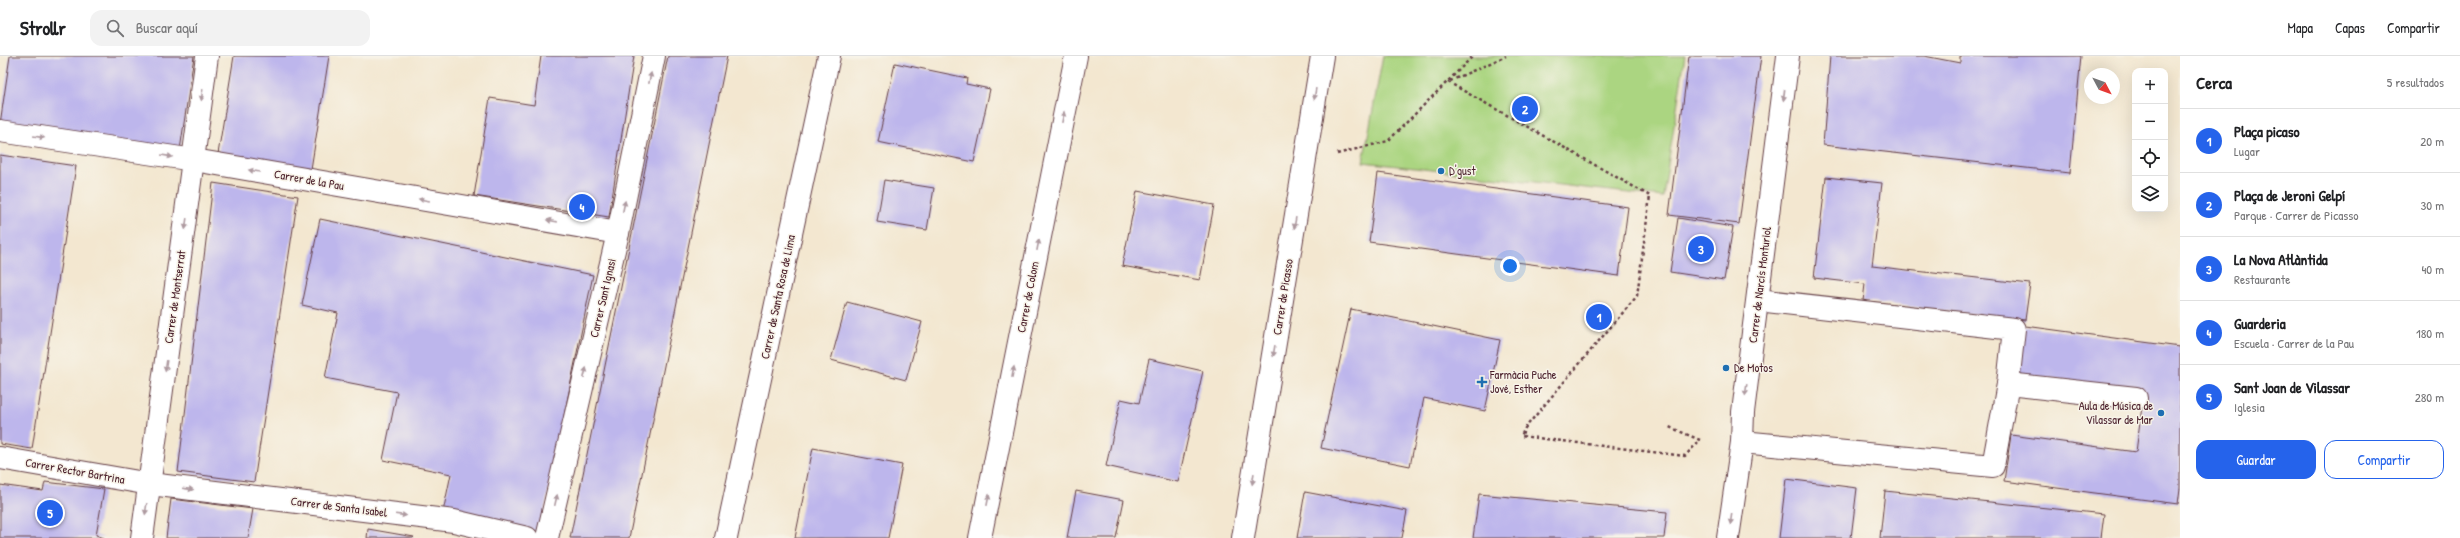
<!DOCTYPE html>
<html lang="es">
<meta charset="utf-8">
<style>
:root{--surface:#fff;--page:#f2f2f2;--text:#202124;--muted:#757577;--line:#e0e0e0;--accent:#2563eb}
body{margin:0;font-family:"Patrick Hand",sans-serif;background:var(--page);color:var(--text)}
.controls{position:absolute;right:12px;top:12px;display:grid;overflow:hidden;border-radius:8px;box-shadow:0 4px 16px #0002}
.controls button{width:36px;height:36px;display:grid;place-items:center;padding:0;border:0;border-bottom:1px solid var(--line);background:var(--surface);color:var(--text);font:20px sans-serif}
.compass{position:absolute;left:2084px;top:12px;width:36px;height:36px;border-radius:50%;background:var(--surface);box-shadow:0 4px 16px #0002;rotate:131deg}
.you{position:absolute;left:1510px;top:210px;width:14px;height:14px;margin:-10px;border:3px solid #fff;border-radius:50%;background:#1a73e8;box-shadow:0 0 0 6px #1a73e833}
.badge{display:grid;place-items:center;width:26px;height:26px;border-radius:50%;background:var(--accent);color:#fff;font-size:13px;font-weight:700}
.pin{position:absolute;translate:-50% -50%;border:2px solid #fff;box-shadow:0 1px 4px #0006}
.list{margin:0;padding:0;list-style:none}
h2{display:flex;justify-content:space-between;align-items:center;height:52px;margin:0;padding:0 16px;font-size:17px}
h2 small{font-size:13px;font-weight:400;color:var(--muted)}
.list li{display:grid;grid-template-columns:26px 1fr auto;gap:12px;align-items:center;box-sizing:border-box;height:64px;padding:0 16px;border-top:1px solid var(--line)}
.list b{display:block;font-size:15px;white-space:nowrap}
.list p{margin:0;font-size:13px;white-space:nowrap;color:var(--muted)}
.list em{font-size:13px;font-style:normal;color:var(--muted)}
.actions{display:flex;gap:8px;padding:12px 16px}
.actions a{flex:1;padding:9px 0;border:1px solid var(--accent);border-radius:12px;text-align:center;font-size:14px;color:var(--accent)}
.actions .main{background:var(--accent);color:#fff}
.icon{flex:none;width:22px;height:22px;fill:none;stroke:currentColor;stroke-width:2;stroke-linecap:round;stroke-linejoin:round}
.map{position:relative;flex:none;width:2180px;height:482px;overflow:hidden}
header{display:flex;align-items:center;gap:24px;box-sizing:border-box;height:56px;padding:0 20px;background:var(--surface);border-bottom:1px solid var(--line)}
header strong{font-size:19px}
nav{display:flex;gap:22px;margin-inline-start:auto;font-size:14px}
.search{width:280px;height:36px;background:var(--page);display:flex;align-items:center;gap:10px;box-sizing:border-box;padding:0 14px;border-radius:12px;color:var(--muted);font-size:15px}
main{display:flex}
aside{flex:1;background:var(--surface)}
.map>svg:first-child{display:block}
</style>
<header>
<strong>Strollr</strong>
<div class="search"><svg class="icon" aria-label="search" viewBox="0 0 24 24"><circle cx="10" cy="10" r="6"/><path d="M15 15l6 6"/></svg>Buscar aquí</div>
<nav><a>Mapa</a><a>Capas</a><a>Compartir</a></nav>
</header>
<main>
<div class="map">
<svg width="2180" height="482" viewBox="0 0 2180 482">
<rect width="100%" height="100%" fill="#f7f3e8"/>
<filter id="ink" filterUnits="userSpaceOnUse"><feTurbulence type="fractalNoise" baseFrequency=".025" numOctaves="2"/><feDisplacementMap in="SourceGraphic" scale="8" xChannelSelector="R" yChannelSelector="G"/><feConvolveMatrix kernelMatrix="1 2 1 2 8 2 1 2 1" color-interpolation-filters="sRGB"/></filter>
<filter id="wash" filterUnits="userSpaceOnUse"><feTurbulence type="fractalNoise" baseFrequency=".012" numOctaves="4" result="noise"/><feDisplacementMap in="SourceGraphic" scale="16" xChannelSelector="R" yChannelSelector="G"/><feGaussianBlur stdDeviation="0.9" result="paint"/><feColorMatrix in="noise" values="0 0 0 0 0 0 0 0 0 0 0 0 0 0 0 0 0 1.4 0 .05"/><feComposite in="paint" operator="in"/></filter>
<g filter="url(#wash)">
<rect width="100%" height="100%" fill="#f3e7d0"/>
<!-- green -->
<polygon fill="#abd581" stroke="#7a7a56" points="1383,0 1685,0 1663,141 1363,106"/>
<g id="blocks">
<!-- building -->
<g fill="#bdb6ec">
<polygon points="10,0 194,0 180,94 0,68"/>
<polygon points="234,0 329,0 311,113 218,98"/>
<polygon points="541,0 634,0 609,161 474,140 490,42 534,49"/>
<polygon points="668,0 727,0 629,482 570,482"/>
<polygon points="1689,0 1761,0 1739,168 1669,159"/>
<polygon points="1830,0 1924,0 1960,7 1960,0 2081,0 2070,117 1823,89"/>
<polygon points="895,7 967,22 966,28 990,33 974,106 878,86"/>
<polygon points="0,99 76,110 32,393 0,388"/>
<polygon points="1378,117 1628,151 1619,220 1369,186"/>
<polygon points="1826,121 1882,127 1872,210 2030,228 2025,264 1863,245 1865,228 1814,222"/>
<polygon points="884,124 934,132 927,174 877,166"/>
<polygon points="213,127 298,140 254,426 178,416"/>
<polygon points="1137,135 1214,149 1200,224 1122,210"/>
<polygon points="1678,162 1733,171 1724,224 1670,216"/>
<polygon points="320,163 593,219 540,476 443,456 451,418 383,404 397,336 325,322 338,257 302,249"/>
<polygon points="847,246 922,266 906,324 831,304"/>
<polygon points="1351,253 1500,284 1485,355 1424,342 1410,410 1321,392"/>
<polygon points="2018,269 2180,291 2180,432 2178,448 2004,425 2011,379 2136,396 2144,335 2012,317"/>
<polygon points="1149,303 1203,315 1178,426 1106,410 1121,343 1139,347"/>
<polygon points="813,392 902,409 888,482 795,482"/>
<polygon points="1786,423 1857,432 1851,482 1779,482"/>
<polygon points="45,426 104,433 96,479 104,482 0,482 0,429 43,435"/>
<polygon points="1076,435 1124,444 1116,482 1067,482"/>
<polygon points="1885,435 2104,458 2101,482 1880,482"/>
<polygon points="1305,436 1407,455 1402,482 1297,482"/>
<polygon points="1479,438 1667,456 1664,482 1473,482"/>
<polygon points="171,443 253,453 248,482 166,482"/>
<polygon points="368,473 414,481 413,482 367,482"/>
</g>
</g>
</g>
<g filter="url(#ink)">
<use href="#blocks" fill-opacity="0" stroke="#633d44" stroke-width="1"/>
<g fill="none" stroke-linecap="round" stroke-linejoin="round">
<defs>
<g id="street">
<polyline points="0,75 194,104 618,177"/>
<polyline points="1758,244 2014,273 2008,328"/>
<polyline points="1742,386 1993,410 2008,328 2136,342"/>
<polyline points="0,402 150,428 454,465 527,482"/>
<polyline points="142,482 207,0"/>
<polyline points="547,482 618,177 654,0"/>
<polyline points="726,482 829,0"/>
<polyline points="980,482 1076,0"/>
<polyline points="1243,482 1322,0"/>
<polyline points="1728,482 1742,386 1743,356 1788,0"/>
</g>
</defs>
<!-- street casing -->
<use href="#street" stroke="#633d44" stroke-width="24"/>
<!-- path -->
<g stroke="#633d44" stroke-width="2.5" stroke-dasharray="3 3" stroke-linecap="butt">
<polyline points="1450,25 1506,0"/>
<polyline points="1448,26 1650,140 1637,240 1525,372 1521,380 1685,400 1700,384 1667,370"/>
<polyline points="1337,98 1388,85 1473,0"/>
</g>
<!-- street -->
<use href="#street" stroke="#fff" stroke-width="22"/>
</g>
<!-- one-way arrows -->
<defs><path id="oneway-solid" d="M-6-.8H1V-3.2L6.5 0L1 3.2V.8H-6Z"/></defs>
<g fill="#ae9aa0">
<use href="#oneway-solid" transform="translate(650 22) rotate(-78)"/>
<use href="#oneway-solid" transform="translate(1315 38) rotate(99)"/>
<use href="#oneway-solid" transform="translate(202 39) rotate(97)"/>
<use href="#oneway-solid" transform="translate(1784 39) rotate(97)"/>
<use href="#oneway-solid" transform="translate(1063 61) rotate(-79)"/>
<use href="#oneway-solid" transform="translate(39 81) rotate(9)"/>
<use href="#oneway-solid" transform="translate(167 100) rotate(9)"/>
<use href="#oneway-solid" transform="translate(254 115) rotate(-170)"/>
<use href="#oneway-solid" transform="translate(424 144) rotate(-170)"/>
<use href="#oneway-solid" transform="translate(624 150) rotate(-78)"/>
<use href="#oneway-solid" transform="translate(552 165) rotate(-170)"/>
<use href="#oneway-solid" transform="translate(1295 167) rotate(99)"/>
<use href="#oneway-solid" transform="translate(186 168) rotate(98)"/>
<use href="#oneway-solid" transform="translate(1038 189) rotate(-79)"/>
<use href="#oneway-solid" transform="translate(1274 295) rotate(99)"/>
<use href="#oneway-solid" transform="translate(166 310) rotate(98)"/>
<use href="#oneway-solid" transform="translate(1013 316) rotate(-79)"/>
<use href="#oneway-solid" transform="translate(585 317) rotate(-77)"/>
<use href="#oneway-solid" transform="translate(1746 334) rotate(98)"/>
<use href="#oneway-solid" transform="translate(1253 423) rotate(99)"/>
<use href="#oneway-solid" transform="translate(188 433) rotate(7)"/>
<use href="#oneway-solid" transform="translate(556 444) rotate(-77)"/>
<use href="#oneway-solid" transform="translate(988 444) rotate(-79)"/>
<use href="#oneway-solid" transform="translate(146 453) rotate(98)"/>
<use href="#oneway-solid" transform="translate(401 459) rotate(7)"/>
<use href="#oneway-solid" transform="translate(1731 463) rotate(98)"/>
</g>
</g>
<!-- markers -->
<g fill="#1f6fb2" stroke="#f7f3e8" stroke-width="1.5">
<circle cx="1441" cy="115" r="4"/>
<circle cx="1726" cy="312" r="4"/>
<path d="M1480 320h4v4h4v4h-4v4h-4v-4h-4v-4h4z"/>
<circle cx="2161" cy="357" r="4"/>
</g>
<g text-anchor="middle" stroke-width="3" stroke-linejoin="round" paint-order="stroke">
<!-- poi labels -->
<g font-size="12" fill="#4a1f2b" stroke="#f7f3e8" text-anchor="start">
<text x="1449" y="119">D'gust</text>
<text x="1734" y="316">De Motos</text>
<text x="1490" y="323">Farmàcia Puche<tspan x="1490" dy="14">Jové, Esther</tspan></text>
<text x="2153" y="354" text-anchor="end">Aula de Música de<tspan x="2153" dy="14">Vilassar de Mar</tspan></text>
</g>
<!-- street labels -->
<g font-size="12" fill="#4a1f2b" stroke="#f7f3e8">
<text transform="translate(309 124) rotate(10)" y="4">Carrer de la Pau</text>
<text transform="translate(1760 229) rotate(-83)" y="4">Carrer de Narcís Monturiol</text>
<text transform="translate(175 241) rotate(-82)" y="4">Carrer de Montserrat</text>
<text transform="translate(778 241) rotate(-78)" y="4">Carrer de Santa Rosa de Lima</text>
<text transform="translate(1028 241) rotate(-79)" y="4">Carrer de Colom</text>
<text transform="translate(1283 241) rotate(-81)" y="4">Carrer de Picasso</text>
<text transform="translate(603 242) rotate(-77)" y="4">Carrer Sant Ignasi</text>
<text transform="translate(75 415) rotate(10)" y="4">Carrer Rector Bartrina</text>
<text transform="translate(339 451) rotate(7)" y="4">Carrer de Santa Isabel</text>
</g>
</g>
</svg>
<div class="controls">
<button>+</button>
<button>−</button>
<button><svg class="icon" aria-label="locate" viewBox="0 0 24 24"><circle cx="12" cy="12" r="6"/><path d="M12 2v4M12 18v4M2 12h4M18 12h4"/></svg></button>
<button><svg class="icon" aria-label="layers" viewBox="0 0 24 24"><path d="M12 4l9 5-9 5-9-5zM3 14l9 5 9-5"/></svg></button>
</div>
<svg class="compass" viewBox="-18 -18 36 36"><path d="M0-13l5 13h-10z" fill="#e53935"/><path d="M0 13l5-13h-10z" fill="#757577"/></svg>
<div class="you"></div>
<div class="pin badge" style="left:1599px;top:261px">1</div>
<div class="pin badge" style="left:1525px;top:53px">2</div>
<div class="pin badge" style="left:1701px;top:193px">3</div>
<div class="pin badge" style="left:582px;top:151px">4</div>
<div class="pin badge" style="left:50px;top:457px">5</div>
</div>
<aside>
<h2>Cerca<small>5 resultados</small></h2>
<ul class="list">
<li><span class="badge">1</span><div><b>Plaça picaso</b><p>Lugar</p></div><em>20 m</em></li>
<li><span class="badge">2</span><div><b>Plaça de Jeroni Gelpí</b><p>Parque · Carrer de Picasso</p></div><em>30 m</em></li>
<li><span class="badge">3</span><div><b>La Nova Atlàntida</b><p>Restaurante</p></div><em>40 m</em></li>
<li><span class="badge">4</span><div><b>Guarderia</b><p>Escuela · Carrer de la Pau</p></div><em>180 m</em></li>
<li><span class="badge">5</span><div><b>Sant Joan de Vilassar</b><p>Iglesia</p></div><em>280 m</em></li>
</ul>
<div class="actions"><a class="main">Guardar</a><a>Compartir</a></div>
</aside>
</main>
